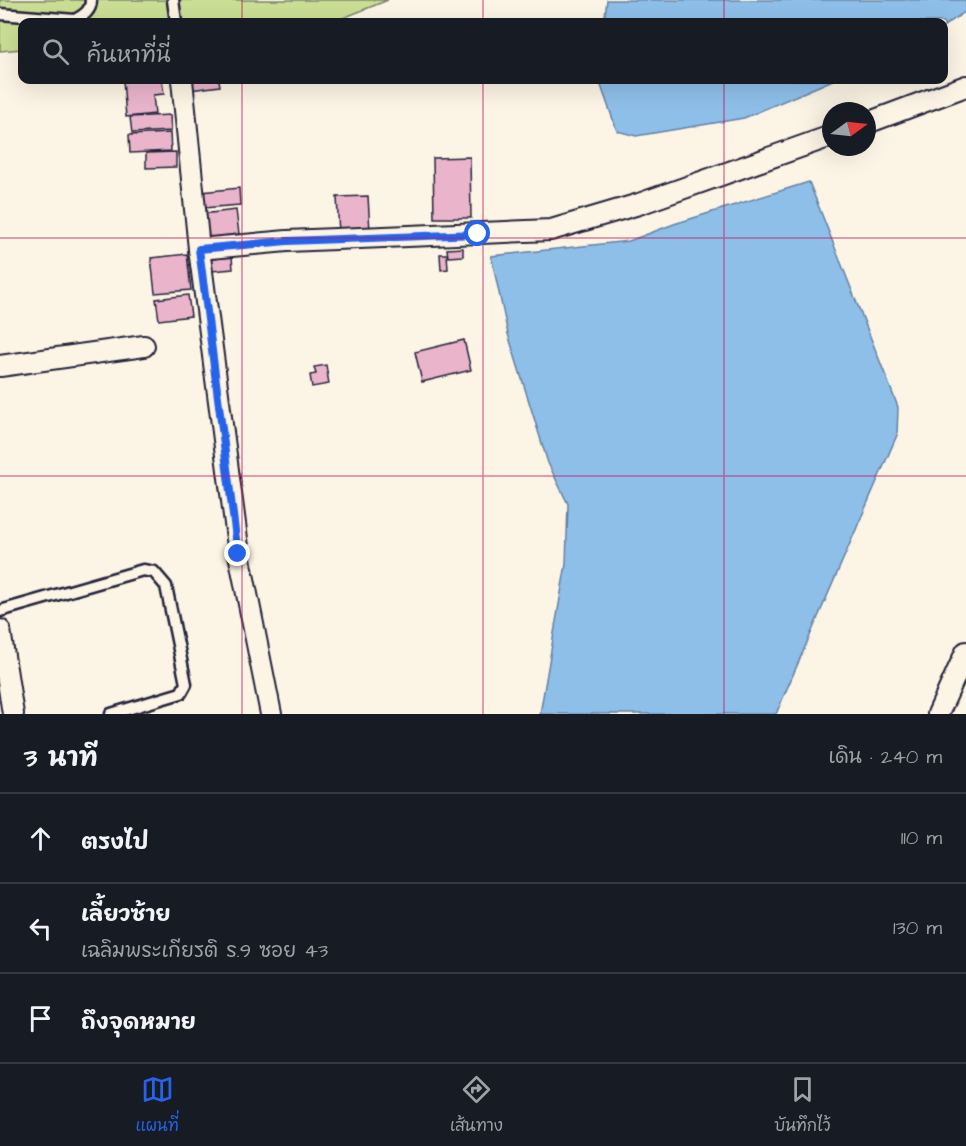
<!DOCTYPE html>
<html lang="th">
<meta charset="utf-8">
<style>
:root{--surface:#171b24;--page:#242831;--text:#f1f3f6;--muted:#9ea1a6;--line:#363941;--accent:#2563eb}
body{margin:0;font-family:"Architects Daughter","Playpen Sans Thai",sans-serif;background:var(--page);color:var(--text)}
.compass{position:absolute;left:822px;top:102px;width:54px;height:54px;border-radius:50%;background:var(--surface);box-shadow:0 6px 24px #0002;rotate:75deg}
.stop{position:absolute;width:18px;height:18px;margin:-14px;border:4px solid #2563eb;border-radius:50%;background:#fff}
.stop.end{background:#2563eb;border-color:#fff;box-shadow:0 2px 6px #0008}
.list{margin:0;padding:0;list-style:none}
h2{display:flex;justify-content:space-between;align-items:center;height:78px;margin:0;padding:0 24px;font-size:26px}
h2 small{font-size:20px;font-weight:400;color:var(--muted)}
.list li{display:grid;grid-template-columns:39px 1fr auto;gap:18px;align-items:center;box-sizing:border-box;height:90px;padding:0 24px;border-top:2px solid var(--line)}
.list b{display:block;font-size:22px;white-space:nowrap}
.list p{margin:0;font-size:20px;white-space:nowrap;color:var(--muted)}
.list em{font-size:20px;font-style:normal;color:var(--muted)}
.icon{flex:none;width:33px;height:33px;fill:none;stroke:currentColor;stroke-width:2;stroke-linecap:round;stroke-linejoin:round}
.map{position:relative;flex:none;width:966px;height:714px;overflow:hidden}
.search{position:absolute;background:var(--surface);box-shadow:0 6px 24px #0002;left:18px;right:18px;top:18px;height:66px;display:flex;align-items:center;gap:15px;box-sizing:border-box;padding:0 21px;border-radius:12px;color:var(--muted);font-size:22px}
.sheet{height:348px;background:var(--surface)}
nav{display:flex;justify-content:space-around;align-items:center;box-sizing:border-box;height:84px;border-top:2px solid var(--line);background:var(--surface);font-size:16px;color:var(--muted)}
nav a{display:grid;justify-items:center;gap:3px}
nav .on{color:var(--accent)}
.map>svg:first-child{display:block}
</style>
<div class="map">
<svg width="966" height="714" viewBox="0 0 966 714">
<rect width="100%" height="100%" fill="#fcf5e5"/>
<filter id="ink" filterUnits="userSpaceOnUse"><feTurbulence type="fractalNoise" baseFrequency=".0167" numOctaves="2"/><feDisplacementMap in="SourceGraphic" scale="12" xChannelSelector="R" yChannelSelector="G"/><feConvolveMatrix kernelMatrix="1 2 1 2 8 2 1 2 1" color-interpolation-filters="sRGB"/></filter>
<g filter="url(#ink)">
<!-- green -->
<polygon fill="#cadf94" stroke="#768068" stroke-width="1.5" points="0,0 388,0 333,22 22,22 22,49 0,51"/>
<!-- water -->
<g fill="#8ebfe9" stroke="#6380a3" stroke-width="1.5">
<polygon points="607,0 966,0 966,11 944,26 944,22 604,22"/>
<polygon points="599,80 833,80 744,118 636,136 617,131"/>
<polygon points="809,182 898,407 897,435 776,714 540,714 566,564 568,504 548,463 508,334 491,256 629,241 674,224"/>
</g>
<!-- building -->
<g fill="#eab4cb" stroke="#22223b" stroke-width="1.5">
<polygon points="123,80 162,80 164,94 153,95 155,114 126,117"/>
<polygon points="188,80 219,80 220,86 190,90"/>
<polygon points="170,115 171,131 132,133 130,117"/>
<polygon points="170,133 171,151 130,153 129,135"/>
<polygon points="176,152 176,167 146,168 146,153"/>
<polygon points="470,157 471,218 434,218 433,158"/>
<polygon points="239,188 240,205 203,208 201,192"/>
<polygon points="368,196 370,232 339,234 337,197"/>
<polygon points="236,210 239,234 204,238 202,214"/>
<polygon points="463,248 463,256 448,257 447,249"/>
<polygon points="187,254 191,290 155,293 151,258"/>
<polygon points="440,254 447,254 448,269 441,270"/>
<polygon points="232,257 233,269 212,271 211,259"/>
<polygon points="188,295 191,316 159,320 156,299"/>
<polygon points="464,340 471,370 422,382 415,352"/>
<polygon points="326,365 329,384 312,387 310,375 316,374 314,367"/>
</g>
<g fill="none" stroke-linecap="round" stroke-linejoin="round">
<defs>
<g id="service">
<polyline points="173,0 176,22"/>
<path d="M0,14L75,20C84,15 91,11 91,0"/>
<polyline points="0,611 143,570 154,572 166,586 186,684 181,693 111,714"/>
</g>
<g id="minor">
<polyline points="182,80 199,249 239,554 271,714"/>
<polyline points="867,123 966,86"/>
<polyline points="199,249 287,241 551,230 639,204 831,136"/>
<polyline points="0,366 144,346"/>
<polyline points="0,630 13,714"/>
<polyline points="938,714 966,652"/>
</g>
</defs>
<!-- service casing -->
<use href="#service" stroke="#22223b" stroke-width="15"/>
<!-- minor casing -->
<use href="#minor" stroke="#22223b" stroke-width="24"/>
<!-- service -->
<use href="#service" stroke="#fcf5e5" stroke-width="10"/>
<!-- minor -->
<use href="#minor" stroke="#fcf5e5" stroke-width="20"/>
</g>
</g>
<g fill="none" stroke-linecap="round" stroke-linejoin="round" filter="url(#ink)">
<!-- route -->
<polyline stroke="#2563eb" stroke-width="8" points="238,554 199,249 287,241 478,234"/>
</g>
<!-- grid -->
<path fill="none" stroke="#c2185b" stroke-width="1.5" stroke-opacity="0.55" d="M242,0V22M483,0V22M724,0V22M242,80V714M483,80V714M724,80V714M0,238H966M0,476H966"/>
</svg>
<svg class="compass" viewBox="-18 -18 36 36"><path d="M0-13l5 13h-10z" fill="#e53935"/><path d="M0 13l5-13h-10z" fill="#9ea1a6"/></svg>
<div class="stop" style="left:478px;top:234px"></div>
<div class="stop end" style="left:238px;top:554px"></div>
<div class="search"><svg class="icon" aria-label="search" viewBox="0 0 24 24"><circle cx="10" cy="10" r="6"/><path d="M15 15l6 6"/></svg>ค้นหาที่นี่</div>
</div>
<section class="sheet">
<h2>3 นาที<small>เดิน · 240 m</small></h2>
<ul class="list">
<li><svg class="icon" aria-label="ahead" viewBox="0 0 24 24"><path d="M12 20V5M6 11l6-6 6 6"/></svg><div><b>ตรงไป</b></div><em>110 m</em></li>
<li><svg class="icon" aria-label="left" viewBox="0 0 24 24"><path d="M17 20v-9H6M10 6l-5 5 5 5"/></svg><div><b>เลี้ยวซ้าย</b><p>เฉลิมพระเกียรติ ร.9 ซอย 43</p></div><em>130 m</em></li>
<li><svg class="icon" aria-label="arrive" viewBox="0 0 24 24"><path d="M6 21V4h12l-3 4 3 4H6"/></svg><div><b>ถึงจุดหมาย</b></div></li>
</ul>
</section>
<nav>
<a class="on"><svg class="icon" aria-label="map" viewBox="0 0 24 24"><path d="M3 6l6-2 6 2 6-2v14l-6 2-6-2-6 2zM9 4v14M15 6v14"/></svg>แผนที่</a>
<a><svg class="icon" aria-label="directions" viewBox="0 0 24 24"><path d="M12 3l9 9-9 9-9-9zM9 14v-3h6M13 9l2 2-2 2"/></svg>เส้นทาง</a>
<a><svg class="icon" aria-label="saved" viewBox="0 0 24 24"><path d="M7 4h10v16l-5-4-5 4z"/></svg>บันทึกไว้</a>
</nav>
